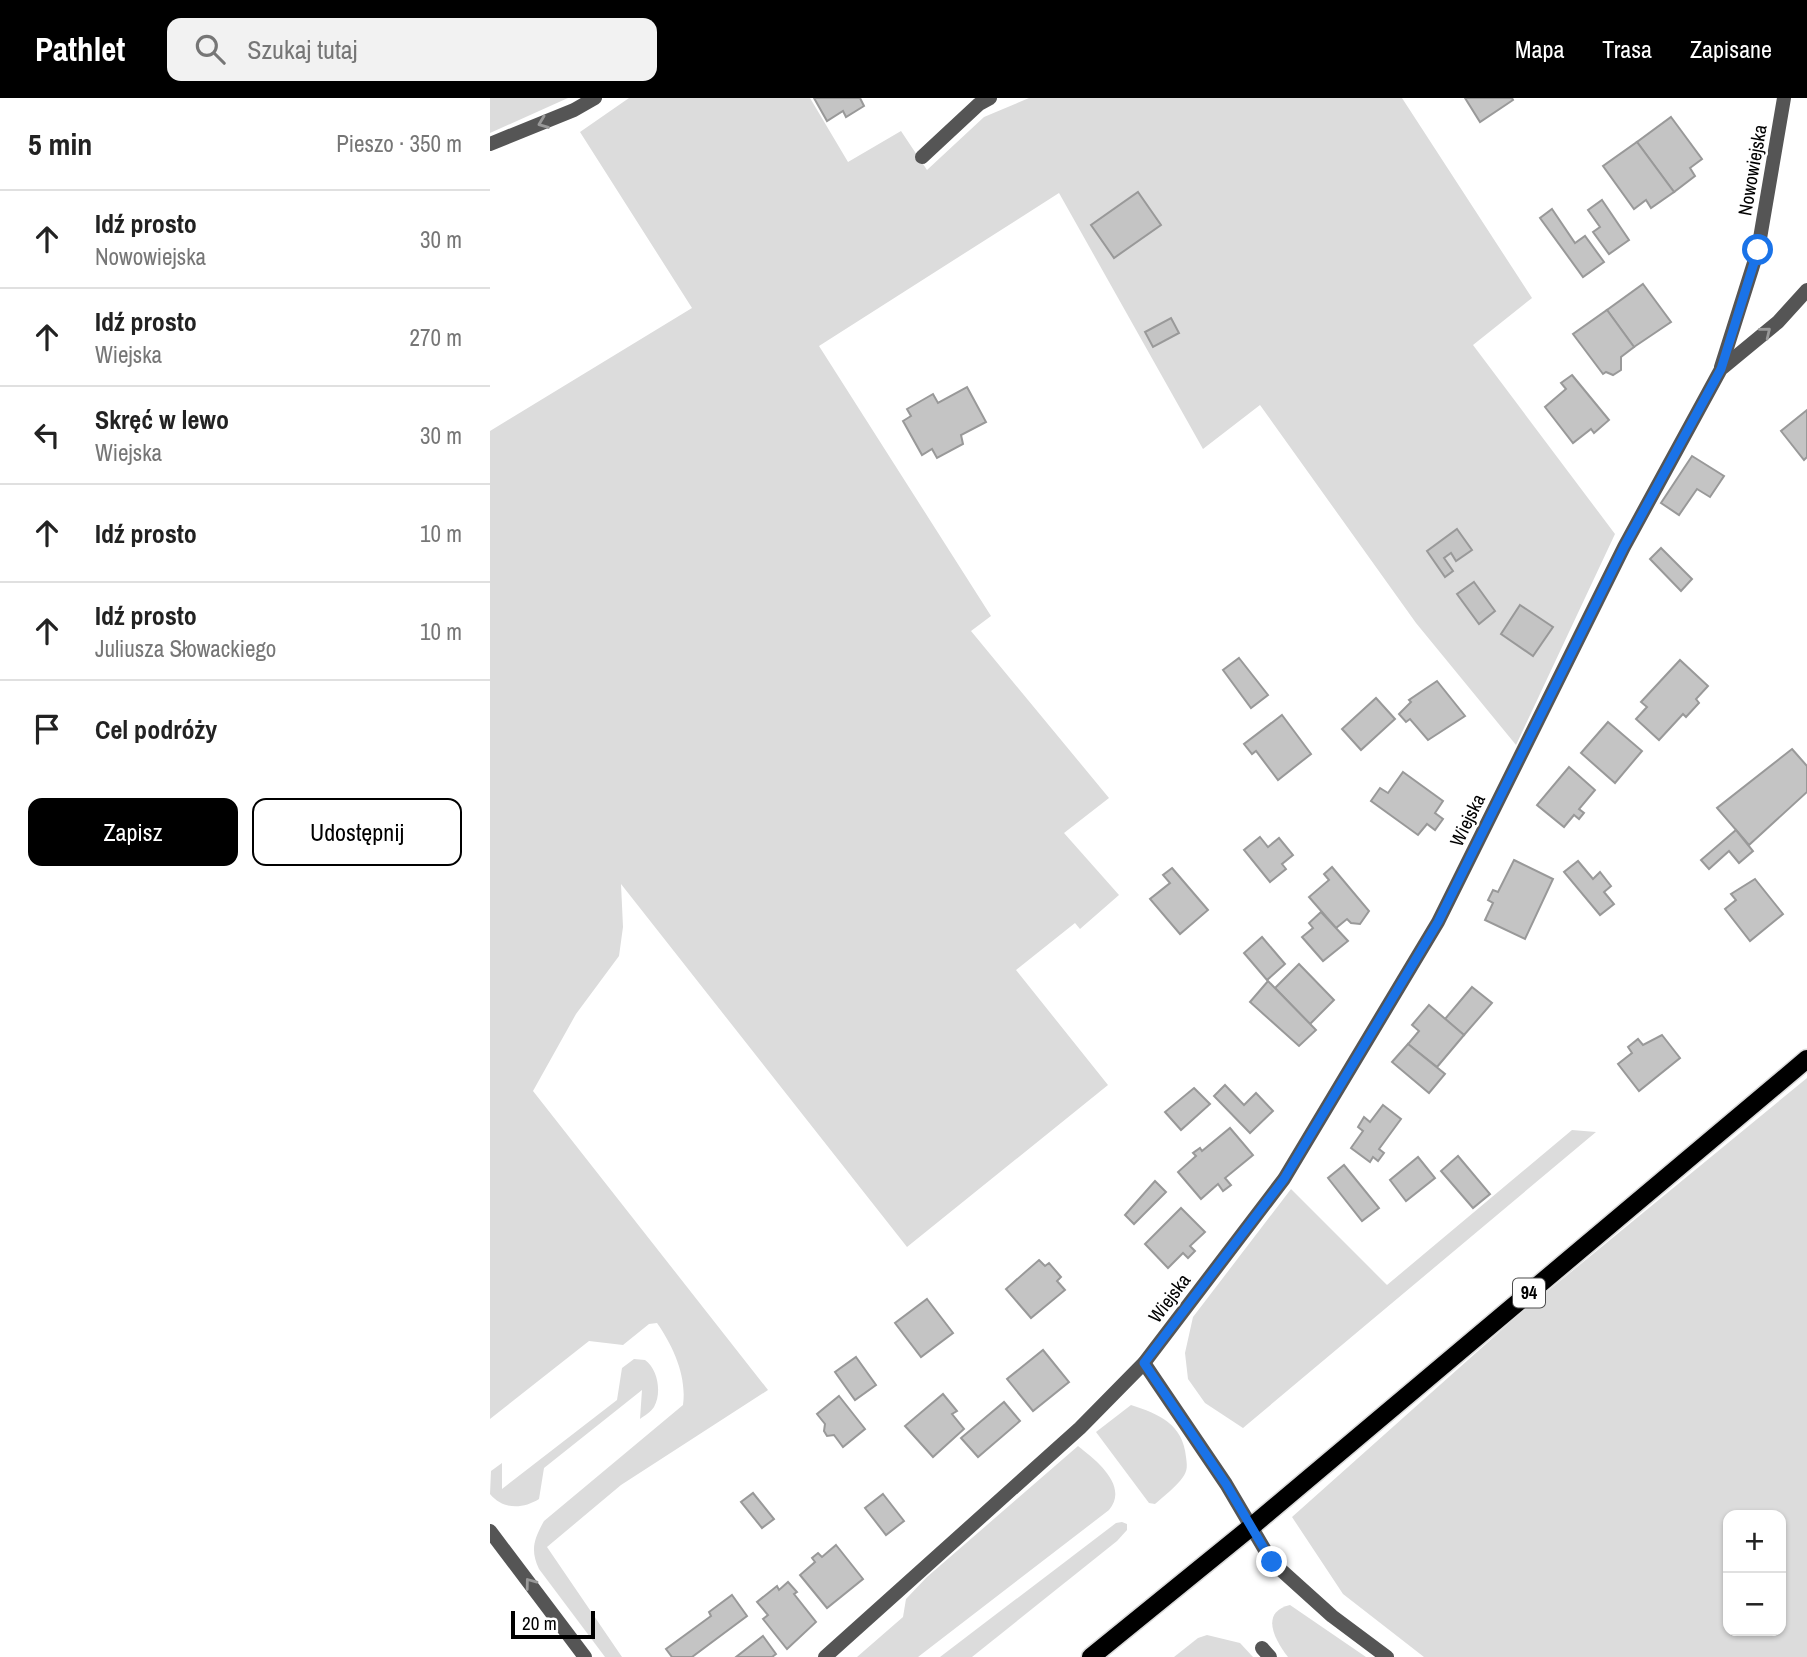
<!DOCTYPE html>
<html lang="pl">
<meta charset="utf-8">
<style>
:root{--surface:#fff;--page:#f2f2f2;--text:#222;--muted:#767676;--line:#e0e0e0;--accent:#000}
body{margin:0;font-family:"Archivo Narrow",sans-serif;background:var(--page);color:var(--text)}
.controls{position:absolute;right:21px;bottom:21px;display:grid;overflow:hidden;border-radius:14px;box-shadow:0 2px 5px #0004}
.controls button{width:63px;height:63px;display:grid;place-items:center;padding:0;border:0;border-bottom:2px solid var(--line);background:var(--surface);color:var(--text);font:35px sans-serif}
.scale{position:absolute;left:21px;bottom:18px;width:84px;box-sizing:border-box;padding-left:7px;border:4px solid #000;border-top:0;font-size:19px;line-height:24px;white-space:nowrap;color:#000;-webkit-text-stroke:5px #fff;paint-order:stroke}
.stop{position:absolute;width:21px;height:21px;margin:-16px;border:5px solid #1a73e8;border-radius:50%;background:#fff}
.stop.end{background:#1a73e8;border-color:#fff;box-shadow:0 2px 7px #0008}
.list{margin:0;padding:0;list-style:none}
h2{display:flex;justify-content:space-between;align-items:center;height:91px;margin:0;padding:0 28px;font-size:30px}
h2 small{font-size:23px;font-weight:400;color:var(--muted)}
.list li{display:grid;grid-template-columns:46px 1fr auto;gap:21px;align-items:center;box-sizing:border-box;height:98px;padding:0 28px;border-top:2px solid var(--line)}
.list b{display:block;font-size:26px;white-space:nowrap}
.list p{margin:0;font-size:23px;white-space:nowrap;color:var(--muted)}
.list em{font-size:23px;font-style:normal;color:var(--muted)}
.actions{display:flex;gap:14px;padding:21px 28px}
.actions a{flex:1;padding:16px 0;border:2px solid var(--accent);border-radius:14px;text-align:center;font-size:24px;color:var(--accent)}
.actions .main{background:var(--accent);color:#fff}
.icon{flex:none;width:38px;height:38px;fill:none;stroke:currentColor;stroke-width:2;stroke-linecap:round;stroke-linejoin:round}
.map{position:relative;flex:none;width:1317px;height:1559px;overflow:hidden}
header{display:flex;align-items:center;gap:42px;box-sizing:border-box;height:98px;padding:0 35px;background:var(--accent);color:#fff}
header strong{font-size:33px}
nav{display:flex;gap:38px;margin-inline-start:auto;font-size:24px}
.search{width:490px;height:63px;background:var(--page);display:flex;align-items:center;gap:18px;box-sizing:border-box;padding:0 24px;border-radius:14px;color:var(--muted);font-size:26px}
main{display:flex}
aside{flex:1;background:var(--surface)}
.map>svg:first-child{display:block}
</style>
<header>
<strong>Pathlet</strong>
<div class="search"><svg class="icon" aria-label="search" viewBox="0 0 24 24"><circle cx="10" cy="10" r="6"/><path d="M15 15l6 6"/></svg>Szukaj tutaj</div>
<nav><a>Mapa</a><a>Trasa</a><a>Zapisane</a></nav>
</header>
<main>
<aside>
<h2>5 min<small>Pieszo · 350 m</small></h2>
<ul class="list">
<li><svg class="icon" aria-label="ahead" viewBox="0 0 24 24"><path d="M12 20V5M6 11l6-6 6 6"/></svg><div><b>Idź prosto</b><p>Nowowiejska</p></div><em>30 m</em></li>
<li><svg class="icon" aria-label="ahead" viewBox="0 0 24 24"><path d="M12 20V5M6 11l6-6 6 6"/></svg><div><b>Idź prosto</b><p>Wiejska</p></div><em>270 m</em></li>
<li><svg class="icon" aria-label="left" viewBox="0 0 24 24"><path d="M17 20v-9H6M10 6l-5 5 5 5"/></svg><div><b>Skręć w lewo</b><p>Wiejska</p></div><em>30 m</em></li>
<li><svg class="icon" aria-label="ahead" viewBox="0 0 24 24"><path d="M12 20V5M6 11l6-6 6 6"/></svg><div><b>Idź prosto</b></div><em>10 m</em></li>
<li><svg class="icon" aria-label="ahead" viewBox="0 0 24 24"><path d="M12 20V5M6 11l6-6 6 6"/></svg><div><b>Idź prosto</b><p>Juliusza Słowackiego</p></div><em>10 m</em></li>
<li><svg class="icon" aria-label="arrive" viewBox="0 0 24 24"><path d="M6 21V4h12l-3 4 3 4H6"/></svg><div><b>Cel podróży</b></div></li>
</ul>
<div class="actions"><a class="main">Zapisz</a><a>Udostępnij</a></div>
</aside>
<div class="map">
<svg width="1317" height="1559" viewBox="0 0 1317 1559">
<rect width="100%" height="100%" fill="#fff"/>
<!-- green -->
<g fill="#dcdcdc" fill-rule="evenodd">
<polygon points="0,0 78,0 0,35"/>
<path d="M139,0H320L358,64L411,33L437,72L494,19L539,0H912L1042,200L983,247L1125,436L1026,647L926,525L770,307L713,351L569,95L329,248L501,518L481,533L619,700L574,735L629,797L590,831L585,825L526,872L618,987L417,1149L131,786L133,829L129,858L86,916L43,993L278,1292L131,1387L57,1449L132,1559H115L49,1471C40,1452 44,1441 54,1423L193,1307C197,1278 183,1248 167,1225L159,1226L133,1247L99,1243L0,1321V333L202,210L90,34Z"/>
<path d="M1317,980V1559H934L853,1496L802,1419L1025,1220ZM1238,1417H1291V1533H1238Z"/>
<polygon points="1082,1032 1106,1034 753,1330 715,1305 698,1281 695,1255 703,1219 801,1091 897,1187"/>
<path d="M144,1261L155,1262C168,1271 172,1295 164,1309C161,1314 154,1318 150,1321L152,1292L54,1370L49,1401C33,1411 13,1412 0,1396L1,1373L12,1365V1391L127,1302L132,1270Z"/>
<path d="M641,1307C669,1316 693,1326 696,1359C697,1367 698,1372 693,1379C686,1389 674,1398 665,1406L659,1405L606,1334Z"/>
<path d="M588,1348C607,1363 639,1388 619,1412L428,1559H367L413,1519L416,1501L437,1479Z"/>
<polygon points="632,1424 637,1426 637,1432 627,1443 482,1559 450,1559 626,1425"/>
<path d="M800,1507L876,1559H798C784,1541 770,1514 800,1507Z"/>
<polygon points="717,1537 750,1545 763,1559 684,1559 708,1540"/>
</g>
<!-- building -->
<g fill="#c4c4c4" stroke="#999" stroke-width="2">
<polygon points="324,0 370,0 374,8 356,19 353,13 337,23"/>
<polygon points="975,0 1022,0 1023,2 990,24"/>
<polygon points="1181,19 1212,61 1200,70 1205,78 1184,94 1147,44"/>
<polygon points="1147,44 1184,94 1161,110 1156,102 1144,111 1113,68"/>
<polygon points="648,94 671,127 624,160 601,127"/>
<polygon points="1112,102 1139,142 1119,156 1103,134 1110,129 1098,112"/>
<polygon points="1062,111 1085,145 1095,138 1114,164 1093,179 1050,120"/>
<polygon points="1153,186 1181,224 1144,249 1117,212"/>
<polygon points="1117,212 1144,249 1131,259 1131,272 1123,277 1116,274 1113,276 1083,236"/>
<polygon points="681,220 689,235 663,249 655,234"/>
<polygon points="1082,277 1119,322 1104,335 1101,331 1083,345 1055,309 1076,291 1071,285"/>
<polygon points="477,289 496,324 471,337 473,346 447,360 442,351 432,357 413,323 421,318 417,311 443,296 448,305"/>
<polygon points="1317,312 1317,359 1314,362 1291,333"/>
<polygon points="1202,358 1234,378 1220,399 1207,391 1189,417 1171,405"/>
<polygon points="967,431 982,452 966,463 961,455 954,460 963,473 955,479 937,453"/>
<polygon points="1171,450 1202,481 1191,493 1160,461"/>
<polygon points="984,484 1005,513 989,526 967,496"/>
<polygon points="1030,507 1063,529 1043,558 1011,536"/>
<polygon points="749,560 778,597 761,610 733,572"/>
<polygon points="1190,562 1218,588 1206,601 1209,605 1196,619 1193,616 1169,642 1146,621 1157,609 1151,604"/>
<polygon points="947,583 975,618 938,642 920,621 916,624 909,616 921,604 919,602"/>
<polygon points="886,600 905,621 871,652 852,631"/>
<polygon points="792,617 821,656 788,682 766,653 762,656 754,646"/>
<polygon points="1118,624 1152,653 1125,685 1091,655"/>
<polygon points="1302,651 1317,668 1317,694 1259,747 1227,710"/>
<polygon points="1079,669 1105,692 1089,711 1094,715 1089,721 1084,717 1074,729 1047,707"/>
<polygon points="913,674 953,703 945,715 953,721 945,732 937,726 928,737 881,703 890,690 898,695"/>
<polygon points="1246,732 1263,753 1249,765 1239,753 1219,771 1211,762"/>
<polygon points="770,739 778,749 789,740 803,757 792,766 796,771 780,784 754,752"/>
<polygon points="1024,762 1063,781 1035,841 995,822 1003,805 998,802 1003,792 1008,794"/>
<polygon points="1088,763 1103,781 1110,774 1121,788 1114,794 1124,806 1110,817 1074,774"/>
<polygon points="842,769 879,813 870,826 861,825 857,821 846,830 819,799 839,782 834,776"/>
<polygon points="682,770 718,812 690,836 660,801 680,785 673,777"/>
<polygon points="1265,781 1293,816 1260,843 1235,811 1246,802 1241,796"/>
<polygon points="831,814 858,843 833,863 812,839 823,830 819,825"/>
<polygon points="772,839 795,866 777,882 754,855"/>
<polygon points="809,866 844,902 820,926 785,890"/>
<polygon points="778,883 826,932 809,948 760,904"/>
<polygon points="982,889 1002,905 974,937 955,921"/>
<polygon points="939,907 974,937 947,969 918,946 929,933 922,927"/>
<polygon points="1172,937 1190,960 1149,993 1128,966 1142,955 1138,949 1148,941 1153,947"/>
<polygon points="918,946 955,976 939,995 902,964"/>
<polygon points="735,987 754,1007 766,995 783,1013 760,1035 724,998"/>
<polygon points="704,990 720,1006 691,1032 675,1014"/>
<polygon points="893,1007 911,1021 889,1051 894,1055 888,1063 883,1059 880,1064 861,1050 873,1033 868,1029 874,1019 880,1024"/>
<polygon points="740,1030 763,1057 735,1080 741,1087 733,1093 728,1086 711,1101 688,1074 706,1058 703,1055 710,1050 712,1053"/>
<polygon points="968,1058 1000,1096 983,1110 951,1073"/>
<polygon points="928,1059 945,1080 916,1103 900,1082"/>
<polygon points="854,1067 889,1110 872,1123 838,1080"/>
<polygon points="665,1083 676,1094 644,1126 635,1117"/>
<polygon points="691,1110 715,1134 700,1148 705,1153 698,1160 693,1155 678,1170 655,1146"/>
<polygon points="549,1162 555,1168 559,1165 571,1179 567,1183 575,1192 541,1220 516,1191"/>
<polygon points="437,1201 463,1235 431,1259 405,1225"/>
<polygon points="553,1252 579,1284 543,1313 517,1281"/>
<polygon points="366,1259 386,1287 365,1302 345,1274"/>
<polygon points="453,1296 467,1313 462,1316 474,1331 443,1359 415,1328"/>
<polygon points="349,1298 375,1331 353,1349 344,1337 337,1338 334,1333 335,1326 327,1316"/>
<polygon points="514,1304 530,1323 488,1359 471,1340"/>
<polygon points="263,1395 284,1421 272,1430 251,1404"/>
<polygon points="393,1396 414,1423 396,1437 375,1410"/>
<polygon points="346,1447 373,1481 337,1510 310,1477 325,1464 322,1460 328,1455 332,1459"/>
<polygon points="298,1484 307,1494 304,1496 326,1524 297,1551 273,1521 278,1517 267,1504 287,1488 289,1492"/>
<polygon points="242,1497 257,1518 202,1559 182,1559 176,1551 221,1518 219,1514"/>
<polygon points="273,1538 286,1556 282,1559 246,1559"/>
</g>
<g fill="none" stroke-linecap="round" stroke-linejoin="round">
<defs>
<polyline id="primary" points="601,1559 761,1429 1317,961"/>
</defs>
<!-- primary casing -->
<use href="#primary" stroke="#dbdbdb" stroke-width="21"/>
<!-- lane -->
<g stroke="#555" stroke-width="14">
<polyline points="0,1433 95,1559"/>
<polyline points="772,1550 780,1559"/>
</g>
<!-- street -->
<g stroke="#555" stroke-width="14">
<polyline points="0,46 84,12 105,0"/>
<polyline points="432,59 489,6 500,0"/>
<polyline points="1231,269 1268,152 1294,0"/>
<polyline points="654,1265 736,1386 782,1464 842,1518 897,1559"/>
<polyline points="335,1559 590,1330 654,1265 794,1081 948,824 1134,449 1231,271 1288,224 1317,192"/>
</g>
<!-- primary -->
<use href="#primary" stroke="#000" stroke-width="18"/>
</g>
<!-- one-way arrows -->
<defs><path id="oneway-chevron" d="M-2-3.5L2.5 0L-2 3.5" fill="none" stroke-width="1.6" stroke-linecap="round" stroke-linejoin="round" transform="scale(1.75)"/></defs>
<g stroke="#999">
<use href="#oneway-chevron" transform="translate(53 25) rotate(159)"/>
<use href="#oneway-chevron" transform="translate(1276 234) rotate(-39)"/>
<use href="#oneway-chevron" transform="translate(40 1485) rotate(-127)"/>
</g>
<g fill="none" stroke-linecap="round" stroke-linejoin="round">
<!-- route -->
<polyline stroke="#1a73e8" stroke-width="9" points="782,1464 736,1386 654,1265 794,1081 948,824 1134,449 1231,271 1268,152"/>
</g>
<g text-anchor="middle" stroke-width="5" stroke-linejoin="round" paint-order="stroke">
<!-- shield labels -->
<rect fill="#fff" stroke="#4c4c4c" stroke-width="2" x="1023" y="1180.5" width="32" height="29" rx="5"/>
<g font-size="18" font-weight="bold" fill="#000">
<text x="1039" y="1201">94</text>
</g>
<!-- street labels -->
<g font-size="19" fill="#000" stroke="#fff">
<text transform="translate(1262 72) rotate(-80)" y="7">Nowowiejska</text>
<text transform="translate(977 722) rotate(-64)" y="7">Wiejska</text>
<text transform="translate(679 1200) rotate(-53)" y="7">Wiejska</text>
</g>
</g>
</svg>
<div class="controls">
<button>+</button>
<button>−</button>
</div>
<div class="scale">20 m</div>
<div class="stop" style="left:1268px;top:152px"></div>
<div class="stop end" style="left:782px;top:1464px"></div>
</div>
</main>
